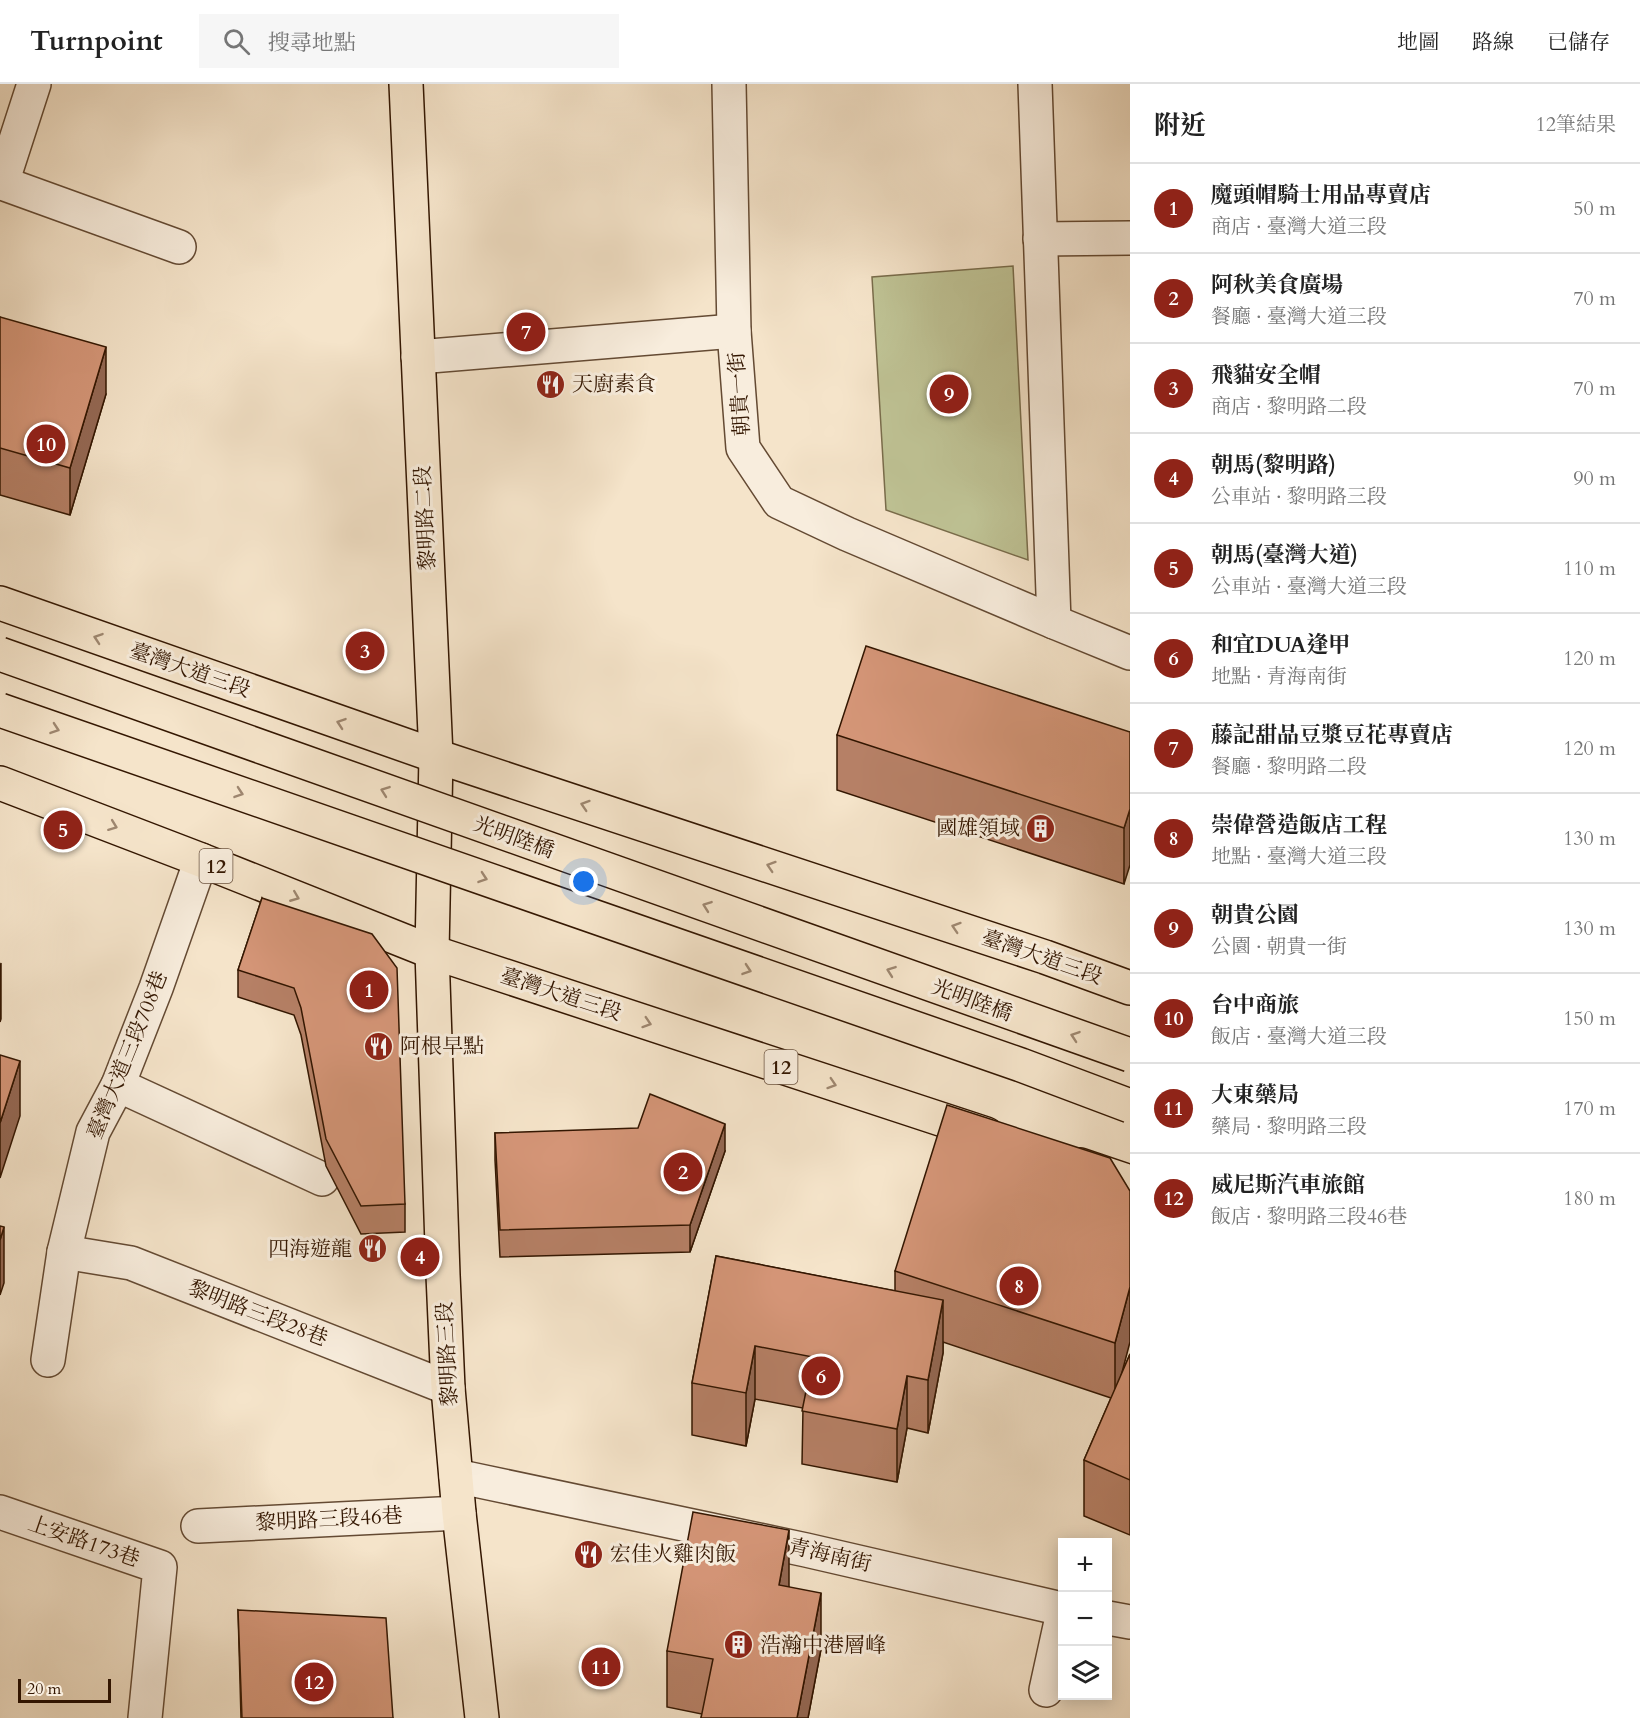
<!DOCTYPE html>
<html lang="zh-TW">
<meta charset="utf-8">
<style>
:root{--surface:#fff;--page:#f6f6f6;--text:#222;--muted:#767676;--line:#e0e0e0;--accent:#8f2418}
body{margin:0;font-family:Cardo,"Noto Serif TC",serif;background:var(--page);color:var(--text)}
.controls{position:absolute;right:18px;bottom:18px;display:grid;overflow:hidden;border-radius:0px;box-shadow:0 3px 15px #0003}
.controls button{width:54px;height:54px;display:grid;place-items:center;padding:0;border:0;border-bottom:2px solid var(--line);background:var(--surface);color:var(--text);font:30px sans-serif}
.scale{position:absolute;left:18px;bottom:15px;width:93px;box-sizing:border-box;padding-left:6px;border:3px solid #331601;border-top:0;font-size:16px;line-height:21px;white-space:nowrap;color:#331601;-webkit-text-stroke:4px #f8eddd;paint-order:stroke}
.you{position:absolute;left:584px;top:798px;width:21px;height:21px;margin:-15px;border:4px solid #fff;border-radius:50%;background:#1a73e8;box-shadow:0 0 0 9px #1a73e833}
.badge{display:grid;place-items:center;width:39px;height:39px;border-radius:50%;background:var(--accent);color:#fff;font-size:20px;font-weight:700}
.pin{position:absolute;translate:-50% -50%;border:3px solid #fff;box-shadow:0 2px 6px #0006}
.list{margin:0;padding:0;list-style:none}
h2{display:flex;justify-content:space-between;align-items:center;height:78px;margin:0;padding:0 24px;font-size:26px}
h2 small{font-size:20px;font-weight:400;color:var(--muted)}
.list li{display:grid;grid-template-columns:39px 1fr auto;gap:18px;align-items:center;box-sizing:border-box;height:90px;padding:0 24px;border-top:2px solid var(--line)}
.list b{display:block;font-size:22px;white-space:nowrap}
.list p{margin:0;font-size:20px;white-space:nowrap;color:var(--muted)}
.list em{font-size:20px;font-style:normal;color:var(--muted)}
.icon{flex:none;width:33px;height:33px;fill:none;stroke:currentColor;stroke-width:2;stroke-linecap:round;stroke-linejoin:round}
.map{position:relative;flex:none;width:1130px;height:1634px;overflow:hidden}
header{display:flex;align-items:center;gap:36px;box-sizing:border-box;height:84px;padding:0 30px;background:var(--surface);border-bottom:2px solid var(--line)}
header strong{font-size:28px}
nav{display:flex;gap:33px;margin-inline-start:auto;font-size:21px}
.search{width:420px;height:54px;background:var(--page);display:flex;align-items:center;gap:15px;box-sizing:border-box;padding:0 21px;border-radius:0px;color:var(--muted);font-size:22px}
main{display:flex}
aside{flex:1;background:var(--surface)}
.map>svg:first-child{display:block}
</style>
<header>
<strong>Turnpoint</strong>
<div class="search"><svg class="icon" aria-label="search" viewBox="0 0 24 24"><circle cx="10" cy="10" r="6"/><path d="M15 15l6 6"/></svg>搜尋地點</div>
<nav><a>地圖</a><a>路線</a><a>已儲存</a></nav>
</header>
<main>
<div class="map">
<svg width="1130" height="1634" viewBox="0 0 1130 1634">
<rect width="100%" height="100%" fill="#f5e4ca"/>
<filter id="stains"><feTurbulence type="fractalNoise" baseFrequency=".00333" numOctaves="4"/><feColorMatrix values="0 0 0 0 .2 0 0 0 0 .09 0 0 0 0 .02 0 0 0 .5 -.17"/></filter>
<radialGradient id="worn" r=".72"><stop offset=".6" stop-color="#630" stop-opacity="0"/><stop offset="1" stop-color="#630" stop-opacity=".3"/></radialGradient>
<!-- green -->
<polygon fill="#bfc395" stroke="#796c4b" stroke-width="1.5" points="1013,182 1028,476 886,426 872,193"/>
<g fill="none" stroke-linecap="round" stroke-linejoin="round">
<defs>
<g id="minor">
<polyline points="729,0 734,247 743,364 779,418 847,450 1054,538 1130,569"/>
<polyline points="1035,0 1054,538"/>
<polyline points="0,98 2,99 34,0"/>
<polyline points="2,99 179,163"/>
<polyline points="1040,155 1130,154"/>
<polyline points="418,273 734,247"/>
<polyline points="118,1001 322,1095"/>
<polyline points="64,1168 131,1179 448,1304"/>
<polyline points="48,1276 64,1168 93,1048 118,1001 156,904 201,776"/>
<polyline points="456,1392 806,1466 1062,1525"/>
<polyline points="0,1428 160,1483 145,1634"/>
<polyline points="198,1442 459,1429"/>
<polyline points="1108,1534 1130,1538"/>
<polyline points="1046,1606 1062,1533"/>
</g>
<g id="major">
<polyline points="406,0 436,672 432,868 443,1191 448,1304 459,1429 482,1634"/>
<polyline points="0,519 436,672 1045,873 1130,904"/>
<polyline points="0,699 201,776 432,868 986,1050"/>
<polyline points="1080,1081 1130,1098"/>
</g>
</defs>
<!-- minor casing -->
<use href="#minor" stroke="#644a33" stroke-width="36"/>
<!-- major casing -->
<use href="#major" stroke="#331601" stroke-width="36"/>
<!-- minor -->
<use href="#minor" stroke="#f8eddd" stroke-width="33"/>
<!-- major -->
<use href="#major" stroke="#f5e4ca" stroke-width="33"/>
<defs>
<g id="major-bridge">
<polyline points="0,570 1130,971"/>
<polyline points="0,626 1021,981 1130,1022"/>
</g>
</defs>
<!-- major-bridge casing -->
<use href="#major-bridge" stroke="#331601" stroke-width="36" stroke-linecap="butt"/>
<!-- major-bridge -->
<use href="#major-bridge" stroke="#f5e4ca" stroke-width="33"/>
</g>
<!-- wall -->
<g fill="#b68066" stroke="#331601" stroke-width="1.5">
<polygon points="0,233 106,310 70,431 0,411"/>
<polygon points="1130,648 1124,800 837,706 837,651"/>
<polygon points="262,814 405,1120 405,1148 361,1150 326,1082 301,951 294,931 238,913 238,886"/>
<polygon points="495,1049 725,1067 690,1168 500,1173 495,1076"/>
<polygon points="1110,1074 1122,1289 1130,1270 1130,1451 1084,1432 1084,1376 1111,1314 943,1258 943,1269 928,1349 907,1344 897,1398 802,1380 803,1324 755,1315 746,1362 692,1351 692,1299 716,1172 895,1207 895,1187"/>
<polygon points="789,1503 821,1565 808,1634 701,1634 702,1630 667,1623 667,1567"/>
<polygon points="238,1526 393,1634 241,1634"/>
</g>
<!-- shaded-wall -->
<g fill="#946853" stroke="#331601" stroke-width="1.5">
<polygon points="106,263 106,310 70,431 70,384"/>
<polygon points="1130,725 1130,781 1124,800 1124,744"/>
<polygon points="1,879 1,935 0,938 0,883"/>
<polygon points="20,977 20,1032 0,1094 0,1039"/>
<polygon points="725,1040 725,1067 690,1168 690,1141"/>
<polygon points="4,1143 4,1199 0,1211 0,1156"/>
<polygon points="1130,1203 1130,1258 1115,1315 1115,1259"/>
<polygon points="943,1216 943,1269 928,1349 928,1296"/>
<polygon points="755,1262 755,1315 746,1362 746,1309"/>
<polygon points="907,1292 907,1344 897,1398 897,1345"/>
<polygon points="789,1446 789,1502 779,1557 779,1501"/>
<polygon points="821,1509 821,1565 808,1634 797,1634"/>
</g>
<!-- building -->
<g fill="#d49577" stroke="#331601" stroke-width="1.5">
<polygon points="0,233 106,263 70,384 0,364"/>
<polygon points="866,562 1130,648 1130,725 1124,744 837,651"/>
<polygon points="262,814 372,850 397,884 405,1120 361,1122 326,1055 301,924 294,904 238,886"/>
<polygon points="0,971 20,977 0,1039"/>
<polygon points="650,1010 725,1040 690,1141 500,1146 495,1049 638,1044"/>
<polygon points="947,1021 1110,1074 1130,1107 1130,1203 1115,1259 895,1187"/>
<polygon points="0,1142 4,1143 0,1156"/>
<polygon points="716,1172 943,1216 928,1296 907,1292 897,1345 802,1327 813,1273 755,1262 746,1309 692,1299"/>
<polygon points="1130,1270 1130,1396 1084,1376"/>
<polygon points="693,1428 789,1446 779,1501 821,1509 797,1634 701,1634 713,1575 667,1567"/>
<polygon points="238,1526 386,1534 393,1634 242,1634"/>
</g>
<!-- one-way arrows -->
<defs><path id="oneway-chevron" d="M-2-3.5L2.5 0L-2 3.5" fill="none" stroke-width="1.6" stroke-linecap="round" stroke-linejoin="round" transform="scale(1.5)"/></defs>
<g stroke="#9e8770">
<use href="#oneway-chevron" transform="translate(98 554) rotate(-161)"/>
<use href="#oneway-chevron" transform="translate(341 639) rotate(-161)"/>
<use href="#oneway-chevron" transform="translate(55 645) rotate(19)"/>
<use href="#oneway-chevron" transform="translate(385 707) rotate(-160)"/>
<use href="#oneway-chevron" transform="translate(239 709) rotate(19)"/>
<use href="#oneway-chevron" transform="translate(585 721) rotate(-162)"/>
<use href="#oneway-chevron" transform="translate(113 742) rotate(21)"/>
<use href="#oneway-chevron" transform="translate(771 782) rotate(-162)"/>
<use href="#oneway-chevron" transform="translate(483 794) rotate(19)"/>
<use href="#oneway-chevron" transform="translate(295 813) rotate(22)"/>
<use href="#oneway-chevron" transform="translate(707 822) rotate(-160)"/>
<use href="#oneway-chevron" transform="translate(956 843) rotate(-162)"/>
<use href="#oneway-chevron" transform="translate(747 886) rotate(19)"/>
<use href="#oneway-chevron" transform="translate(891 887) rotate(-160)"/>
<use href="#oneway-chevron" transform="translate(647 939) rotate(18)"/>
<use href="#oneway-chevron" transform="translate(1075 952) rotate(-161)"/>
<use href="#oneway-chevron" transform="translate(832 1000) rotate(18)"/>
</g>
<!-- icons -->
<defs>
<symbol id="restaurant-disc" viewBox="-11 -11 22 22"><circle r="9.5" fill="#8f2418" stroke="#f8eddd"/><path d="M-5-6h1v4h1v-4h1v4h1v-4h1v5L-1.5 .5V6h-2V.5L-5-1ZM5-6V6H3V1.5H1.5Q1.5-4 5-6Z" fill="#fff"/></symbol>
<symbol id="building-disc" viewBox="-11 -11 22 22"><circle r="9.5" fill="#8f2418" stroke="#f8eddd"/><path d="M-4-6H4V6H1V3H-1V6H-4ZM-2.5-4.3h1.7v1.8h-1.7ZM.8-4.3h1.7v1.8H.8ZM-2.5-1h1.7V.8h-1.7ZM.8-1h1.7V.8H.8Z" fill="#fff"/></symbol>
</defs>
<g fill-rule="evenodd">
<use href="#restaurant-disc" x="534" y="284" width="33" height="33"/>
<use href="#building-disc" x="1024" y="728" width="33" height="33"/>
<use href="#restaurant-disc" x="362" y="946" width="33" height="33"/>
<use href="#restaurant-disc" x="356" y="1148" width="33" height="33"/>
<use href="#restaurant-disc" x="572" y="1454" width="33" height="33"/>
<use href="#building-disc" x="722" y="1544" width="33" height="33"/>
</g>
<g text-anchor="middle" stroke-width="6" stroke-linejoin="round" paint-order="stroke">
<!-- shield labels -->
<g fill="#f8eddd" stroke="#6e5643" stroke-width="1.5">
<rect x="199.5" y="765" width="33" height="34" rx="4.5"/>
<rect x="764.5" y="966" width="33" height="34" rx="4.5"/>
</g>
<g font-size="20" font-weight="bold" fill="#331601">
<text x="216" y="789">12</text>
<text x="781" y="990">12</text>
</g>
<!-- poi labels -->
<g font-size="21" fill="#331601" stroke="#f8eddd" text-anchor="start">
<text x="572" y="307">天廚素食</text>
<text x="1020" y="751" text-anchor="end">國雄領域</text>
<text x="400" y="969">阿根早點</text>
<text x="352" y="1172" text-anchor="end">四海遊龍</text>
<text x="610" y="1477">宏佳火雞肉飯</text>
<text x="760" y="1568">浩瀚中港層峰</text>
</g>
<!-- street labels -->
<g font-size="21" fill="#331601" stroke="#f8eddd">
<text transform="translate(739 310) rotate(-94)" y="7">朝貴一街</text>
<text transform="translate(425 434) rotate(-93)" y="7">黎明路二段</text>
<text transform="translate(190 586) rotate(19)" y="7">臺灣大道三段</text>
<text transform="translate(514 753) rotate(20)" y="7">光明陸橋</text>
<text transform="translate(1042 873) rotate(19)" y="7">臺灣大道三段</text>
<text transform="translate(561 910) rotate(18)" y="7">臺灣大道三段</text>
<text transform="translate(972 916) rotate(20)" y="7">光明陸橋</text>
<text transform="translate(127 971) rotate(-68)" y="7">臺灣大道三段708巷</text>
<text transform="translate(258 1229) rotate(21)" y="7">黎明路三段28巷</text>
<text transform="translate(447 1270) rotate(-93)" y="7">黎明路三段</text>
<text transform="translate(329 1435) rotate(-3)" y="7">黎明路三段46巷</text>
<text transform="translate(84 1457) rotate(19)" y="7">上安路173巷</text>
<text transform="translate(830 1471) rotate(13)" y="7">青海南街</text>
</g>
</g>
<rect width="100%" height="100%" filter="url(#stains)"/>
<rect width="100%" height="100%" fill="url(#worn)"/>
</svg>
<div class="controls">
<button>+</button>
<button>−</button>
<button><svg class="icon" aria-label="layers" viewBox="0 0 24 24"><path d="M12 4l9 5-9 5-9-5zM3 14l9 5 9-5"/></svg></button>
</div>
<div class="scale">20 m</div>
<div class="you"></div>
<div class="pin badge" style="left:369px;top:906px">1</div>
<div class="pin badge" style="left:683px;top:1088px">2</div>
<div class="pin badge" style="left:365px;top:567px">3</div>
<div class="pin badge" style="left:420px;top:1173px">4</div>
<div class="pin badge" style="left:63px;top:746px">5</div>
<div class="pin badge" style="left:821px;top:1292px">6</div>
<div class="pin badge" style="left:526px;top:248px">7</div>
<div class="pin badge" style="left:1019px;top:1202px">8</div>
<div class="pin badge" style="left:949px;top:310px">9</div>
<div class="pin badge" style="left:46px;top:360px">10</div>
<div class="pin badge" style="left:601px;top:1583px">11</div>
<div class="pin badge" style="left:314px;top:1598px">12</div>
</div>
<aside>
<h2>附近<small>12筆結果</small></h2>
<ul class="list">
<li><span class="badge">1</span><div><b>魔頭帽騎士用品專賣店</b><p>商店 · 臺灣大道三段</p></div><em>50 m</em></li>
<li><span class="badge">2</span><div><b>阿秋美食廣場</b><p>餐廳 · 臺灣大道三段</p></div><em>70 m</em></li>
<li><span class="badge">3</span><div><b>飛貓安全帽</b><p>商店 · 黎明路二段</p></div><em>70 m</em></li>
<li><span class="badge">4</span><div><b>朝馬(黎明路)</b><p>公車站 · 黎明路三段</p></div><em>90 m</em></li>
<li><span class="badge">5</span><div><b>朝馬(臺灣大道)</b><p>公車站 · 臺灣大道三段</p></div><em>110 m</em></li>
<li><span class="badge">6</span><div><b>和宜DUA逢甲</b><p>地點 · 青海南街</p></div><em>120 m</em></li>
<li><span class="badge">7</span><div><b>藤記甜品豆漿豆花專賣店</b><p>餐廳 · 黎明路二段</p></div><em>120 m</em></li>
<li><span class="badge">8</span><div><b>崇偉營造飯店工程</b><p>地點 · 臺灣大道三段</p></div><em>130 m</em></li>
<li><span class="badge">9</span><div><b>朝貴公園</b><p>公園 · 朝貴一街</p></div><em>130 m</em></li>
<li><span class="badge">10</span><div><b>台中商旅</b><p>飯店 · 臺灣大道三段</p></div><em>150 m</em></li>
<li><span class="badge">11</span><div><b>大東藥局</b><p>藥局 · 黎明路三段</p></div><em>170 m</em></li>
<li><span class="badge">12</span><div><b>威尼斯汽車旅館</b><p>飯店 · 黎明路三段46巷</p></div><em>180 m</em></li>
</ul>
</aside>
</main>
